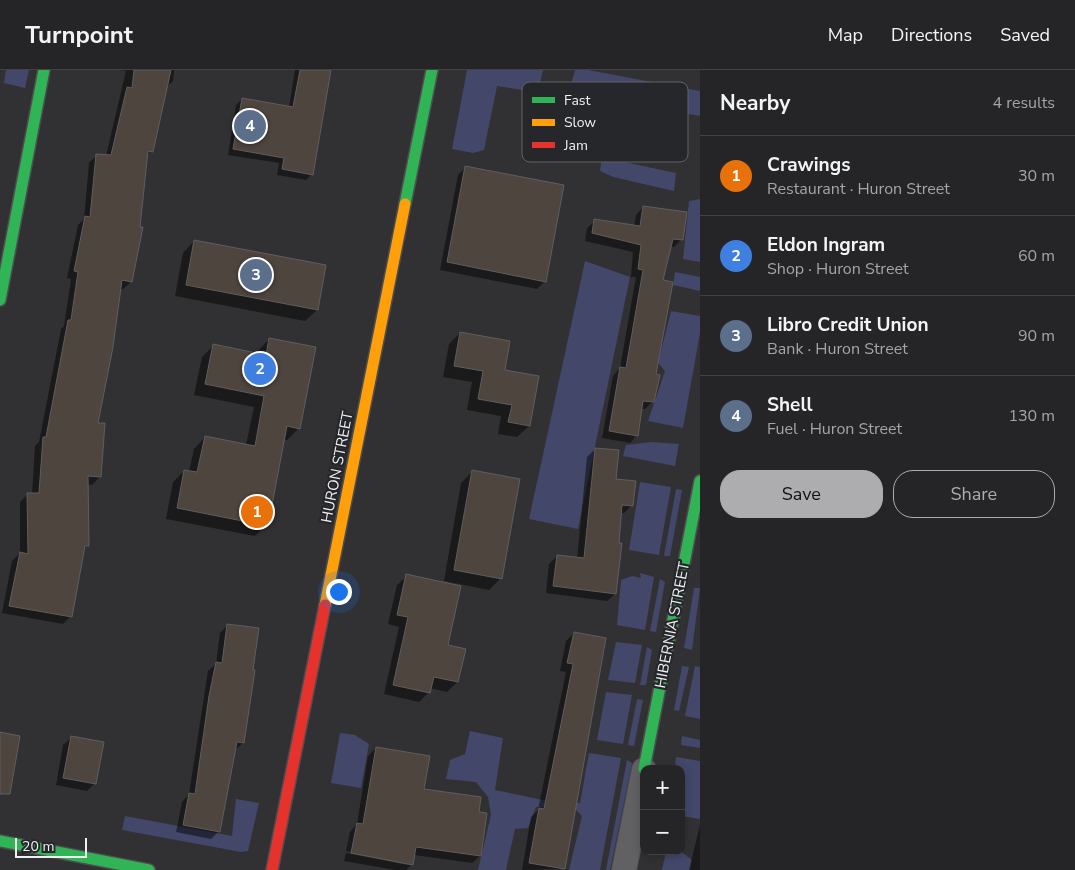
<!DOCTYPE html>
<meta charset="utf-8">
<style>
:root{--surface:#252527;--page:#313133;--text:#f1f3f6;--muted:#a3a5a7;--line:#424244;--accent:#adadb0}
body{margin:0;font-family:"Nunito Sans",sans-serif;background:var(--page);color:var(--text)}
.controls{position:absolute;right:15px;bottom:15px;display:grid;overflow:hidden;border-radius:10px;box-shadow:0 2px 8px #0003}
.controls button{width:45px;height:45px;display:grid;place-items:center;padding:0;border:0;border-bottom:1px solid var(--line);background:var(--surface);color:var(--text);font:25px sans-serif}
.scale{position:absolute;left:15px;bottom:12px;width:72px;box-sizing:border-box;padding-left:5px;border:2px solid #f0f0f3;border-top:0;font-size:14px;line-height:18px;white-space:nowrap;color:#f0f0f3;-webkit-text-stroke:4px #26272b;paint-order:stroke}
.you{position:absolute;left:338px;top:521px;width:18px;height:18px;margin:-12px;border:4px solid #fff;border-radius:50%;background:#1a73e8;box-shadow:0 0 0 8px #1a73e833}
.badge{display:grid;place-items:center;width:32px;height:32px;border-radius:50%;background:var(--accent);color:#fff;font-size:16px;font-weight:700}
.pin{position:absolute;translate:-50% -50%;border:2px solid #fff;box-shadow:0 1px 5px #0006}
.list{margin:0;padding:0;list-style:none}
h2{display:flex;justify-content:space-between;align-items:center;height:65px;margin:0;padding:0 20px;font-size:21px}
h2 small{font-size:16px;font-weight:400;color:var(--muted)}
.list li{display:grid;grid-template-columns:32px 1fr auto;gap:15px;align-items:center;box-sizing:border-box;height:80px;padding:0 20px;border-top:1px solid var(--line)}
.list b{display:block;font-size:19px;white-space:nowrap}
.list p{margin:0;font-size:16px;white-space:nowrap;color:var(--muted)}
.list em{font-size:16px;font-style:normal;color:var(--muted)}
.actions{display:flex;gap:10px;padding:15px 20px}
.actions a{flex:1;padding:11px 0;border:1px solid var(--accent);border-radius:20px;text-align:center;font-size:18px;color:var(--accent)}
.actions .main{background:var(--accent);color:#111}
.map{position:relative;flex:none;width:700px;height:800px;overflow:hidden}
header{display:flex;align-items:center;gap:30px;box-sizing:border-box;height:70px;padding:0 25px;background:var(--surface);border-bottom:1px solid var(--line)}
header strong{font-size:24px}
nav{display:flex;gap:28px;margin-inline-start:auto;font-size:18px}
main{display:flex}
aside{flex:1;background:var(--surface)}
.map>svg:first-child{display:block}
</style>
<header>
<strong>Turnpoint</strong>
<nav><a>Map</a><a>Directions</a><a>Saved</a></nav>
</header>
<main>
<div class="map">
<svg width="700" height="800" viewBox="0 0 700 800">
<rect width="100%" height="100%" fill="#313134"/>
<!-- green -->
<g fill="#43476a">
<polygon points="6,0 29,0 25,18 4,13"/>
<polygon points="467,0 543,0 539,18 535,22 497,16 484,80 473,83 452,79"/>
<polygon points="575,0 588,0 700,21 700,46 635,35 624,92 676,103 674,121 613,107 600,101 608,40 608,24 600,33 567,28"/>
<polygon points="700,129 700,192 683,189 689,131"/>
<polygon points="585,191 630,207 578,459 529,449"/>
<polygon points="675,202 700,207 700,221 673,215"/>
<polygon points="671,241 700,246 700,263 683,358 648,351 665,301 658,293"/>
<polygon points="652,372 679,374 675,396 623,386 626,375"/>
<polygon points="640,412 671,417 659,485 629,480"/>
<polygon points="676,419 682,420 670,486 664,486"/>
<polygon points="640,503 654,507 645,560 617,555 621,510 632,506 641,508"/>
<polygon points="660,509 665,512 656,562 650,561"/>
<polygon points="694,518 700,518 692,580 684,578"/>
<polygon points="616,572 642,575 635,613 608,610"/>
<polygon points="647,577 652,580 646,615 640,615"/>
<polygon points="682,596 689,597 679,641 674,640"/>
<polygon points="695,596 700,597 700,649 685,646"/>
<polygon points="606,622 632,625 623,674 597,670"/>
<polygon points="637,629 643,630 634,676 628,675"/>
<polygon points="470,661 503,668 495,720 548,731 550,728 580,733 589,683 621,688 600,800 569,800 582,746 576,740 536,737 528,758 515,759 506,800 478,800 491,745 488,727 476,712 446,709 450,690 465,684"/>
<polygon points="340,663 355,665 369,674 361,718 331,713"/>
<polygon points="682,666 700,670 700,678 681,675"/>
<polygon points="676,687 700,691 700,749 681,746 681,699 675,699"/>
<polygon points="627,690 632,693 610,800 606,800"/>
<polygon points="236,729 259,733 248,781 241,782 122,760 125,746 232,766"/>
<polygon points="666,781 680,781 692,790 690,800 662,800"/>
</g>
<!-- shadow -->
<g fill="#0007">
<polygon points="121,0 174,0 173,11 165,18 151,81 146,86 131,212 123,219 120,219 96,354 100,407 92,415 87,414 88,475 83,480 71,546 63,554 2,543 12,491 20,483 20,432 28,424 32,424 35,376 39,372 61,259 64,256 71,209 67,208 78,155 84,149 89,93 97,85 106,86 126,1"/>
<polygon points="295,0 330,0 312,104 306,110 277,105 279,93 228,85 236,35 242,29 289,37"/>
<polygon points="466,97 545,211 537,219 440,200 458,105"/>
<polygon points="643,137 682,169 674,177 670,177 662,211 652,332 645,339 641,339 637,365 630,373 602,368 613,306 620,298 636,207 631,207 633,182 585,171 587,158 595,151 634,156 636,145"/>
<polygon points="194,171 317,240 305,251 175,226 183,183"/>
<polygon points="460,263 503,301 529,356 517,367 498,364 501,346 467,340 472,312 443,307 449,274"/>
<polygon points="269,269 299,358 287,370 283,369 266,455 255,466 166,449 173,412 184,401 189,402 194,379 205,367 246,375 254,337 194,325 202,287 213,276 257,284 258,281"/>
<polygon points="595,379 632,435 624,443 620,443 615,524 607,531 546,523 549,494 557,486 577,489 587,387"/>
<polygon points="472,402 501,508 489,520 444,511 461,413"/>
<polygon points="407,506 447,576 464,580 457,612 447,622 430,618 429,622 419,632 384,624 399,557 388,554 397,515"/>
<polygon points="228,555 251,601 243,673 235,680 219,761 211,769 176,762 182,732 189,724 208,601 216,594 220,563"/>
<polygon points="574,563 605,569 564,799 522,800 531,747 538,740 566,602 560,601 566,571"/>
<polygon points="71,668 95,713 87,721 56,715 63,675"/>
<polygon points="376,678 423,720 477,743 480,786 472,793 414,785 412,794 406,800 395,800 344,791 346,783 408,795 408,792 346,781 350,762 357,754 368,686"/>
<polygon points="700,755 700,800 689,800"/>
</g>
<!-- building -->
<g fill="#4e453e" stroke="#5f5e5f">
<polygon points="134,0 171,0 153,82 148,81 140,157 143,157 132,212 122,210 113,277 98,353 105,353 101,407 88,406 89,476 85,476 72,547 9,536 20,482 28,484 27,423 39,423 43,367 46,367 68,250 71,250 78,202 74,201 85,146 90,147 96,84 111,85 127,17 132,18"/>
<polygon points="300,0 331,0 313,105 282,99 284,88 233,79 242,28 293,37"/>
<polygon points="465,96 564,115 546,212 447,192"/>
<polygon points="643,136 687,142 683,170 673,169 663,210 673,212 656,304 660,305 654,332 643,331 638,366 609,361 620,297 626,298 643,200 638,199 641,175 592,163 594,149 640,156"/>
<polygon points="194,170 326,195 318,240 186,215"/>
<polygon points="460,262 510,271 505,300 539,306 530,356 508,352 512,335 478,329 483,301 454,296"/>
<polygon points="269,268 316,277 300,359 287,356 268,456 177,438 184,400 197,402 205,366 255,376 264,326 205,314 213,274 266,285"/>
<polygon points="595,378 619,380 616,409 636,411 633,436 622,435 619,473 622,473 616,524 553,516 557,485 584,488"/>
<polygon points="472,400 520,409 502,509 454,500"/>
<polygon points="406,504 461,516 448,575 466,579 458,612 434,607 430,623 393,615 408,547 397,545"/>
<polygon points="227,554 259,558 253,600 255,600 244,673 237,672 220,762 183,755 189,723 195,724 209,626 216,592 222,593"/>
<polygon points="574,562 606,568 565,799 529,793 539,738 544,739 573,594 567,593"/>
<polygon points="0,662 20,666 10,724 0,724"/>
<polygon points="71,666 104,672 96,714 63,708"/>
<polygon points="376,677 430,686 424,719 481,727 479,742 487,743 481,786 416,777 413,795 351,783 357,753 363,754"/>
</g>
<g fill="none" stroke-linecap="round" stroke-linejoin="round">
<defs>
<polyline id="street" points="624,800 644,700"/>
<g id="fast">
<polyline points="405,134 432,0"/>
<polyline points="0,230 44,0"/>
<polyline points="644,699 700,411"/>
<polyline points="0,771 149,800"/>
</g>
<polyline id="slow" points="325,535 405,134"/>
<polyline id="jam" points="272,800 325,535"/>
</defs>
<!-- street casing -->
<use href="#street" stroke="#4d4d4f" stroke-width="26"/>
<!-- fast casing -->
<use href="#fast" stroke="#4d4d4f" stroke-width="14"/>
<!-- slow casing -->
<use href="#slow" stroke="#4d4d4f" stroke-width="14"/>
<!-- jam casing -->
<use href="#jam" stroke="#4d4d4f" stroke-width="14"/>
<!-- street -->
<use href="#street" stroke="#616163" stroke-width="24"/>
<!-- fast -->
<use href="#fast" stroke="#30b455" stroke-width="11"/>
<!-- slow -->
<use href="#slow" stroke="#ff9f0a" stroke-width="11"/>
<!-- jam -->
<use href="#jam" stroke="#e5322d" stroke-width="11"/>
</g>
<g text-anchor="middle" stroke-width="4.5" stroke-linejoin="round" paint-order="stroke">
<!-- street labels -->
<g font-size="15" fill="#f0f0f3" stroke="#26272b">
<text transform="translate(337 397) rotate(-79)" y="5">HURON STREET</text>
<text transform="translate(672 555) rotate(-79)" y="5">HIBERNIA STREET</text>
</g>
</g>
<!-- legend -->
<rect x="522" y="12" width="166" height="80" rx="8" fill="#26272b" stroke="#636367" stroke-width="1"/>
<rect x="532" y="27" width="23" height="6" fill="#30b455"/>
<rect x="532" y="49" width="23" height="7" fill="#ff9f0a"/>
<rect x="532" y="72" width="23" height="6" fill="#e5322d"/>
<g font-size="14" fill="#f0f0f3">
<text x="564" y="35">Fast</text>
<text x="564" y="57">Slow</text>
<text x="564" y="80">Jam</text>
</g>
</svg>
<div class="controls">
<button>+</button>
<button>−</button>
</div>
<div class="scale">20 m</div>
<div class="you"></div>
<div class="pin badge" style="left:257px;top:442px;background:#e8710a">1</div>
<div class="pin badge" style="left:260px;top:299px;background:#3f7fe0">2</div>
<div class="pin badge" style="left:256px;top:205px;background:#5c6f8a">3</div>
<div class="pin badge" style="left:250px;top:56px;background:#5c6f8a">4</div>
</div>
<aside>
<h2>Nearby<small>4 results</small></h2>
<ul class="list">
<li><span class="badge" style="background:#e8710a">1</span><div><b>Crawings</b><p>Restaurant · Huron Street</p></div><em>30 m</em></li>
<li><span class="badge" style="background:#3f7fe0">2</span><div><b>Eldon Ingram</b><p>Shop · Huron Street</p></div><em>60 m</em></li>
<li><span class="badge" style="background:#5c6f8a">3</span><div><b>Libro Credit Union</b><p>Bank · Huron Street</p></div><em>90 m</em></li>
<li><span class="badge" style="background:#5c6f8a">4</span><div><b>Shell</b><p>Fuel · Huron Street</p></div><em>130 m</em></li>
</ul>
<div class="actions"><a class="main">Save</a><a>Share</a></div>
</aside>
</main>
